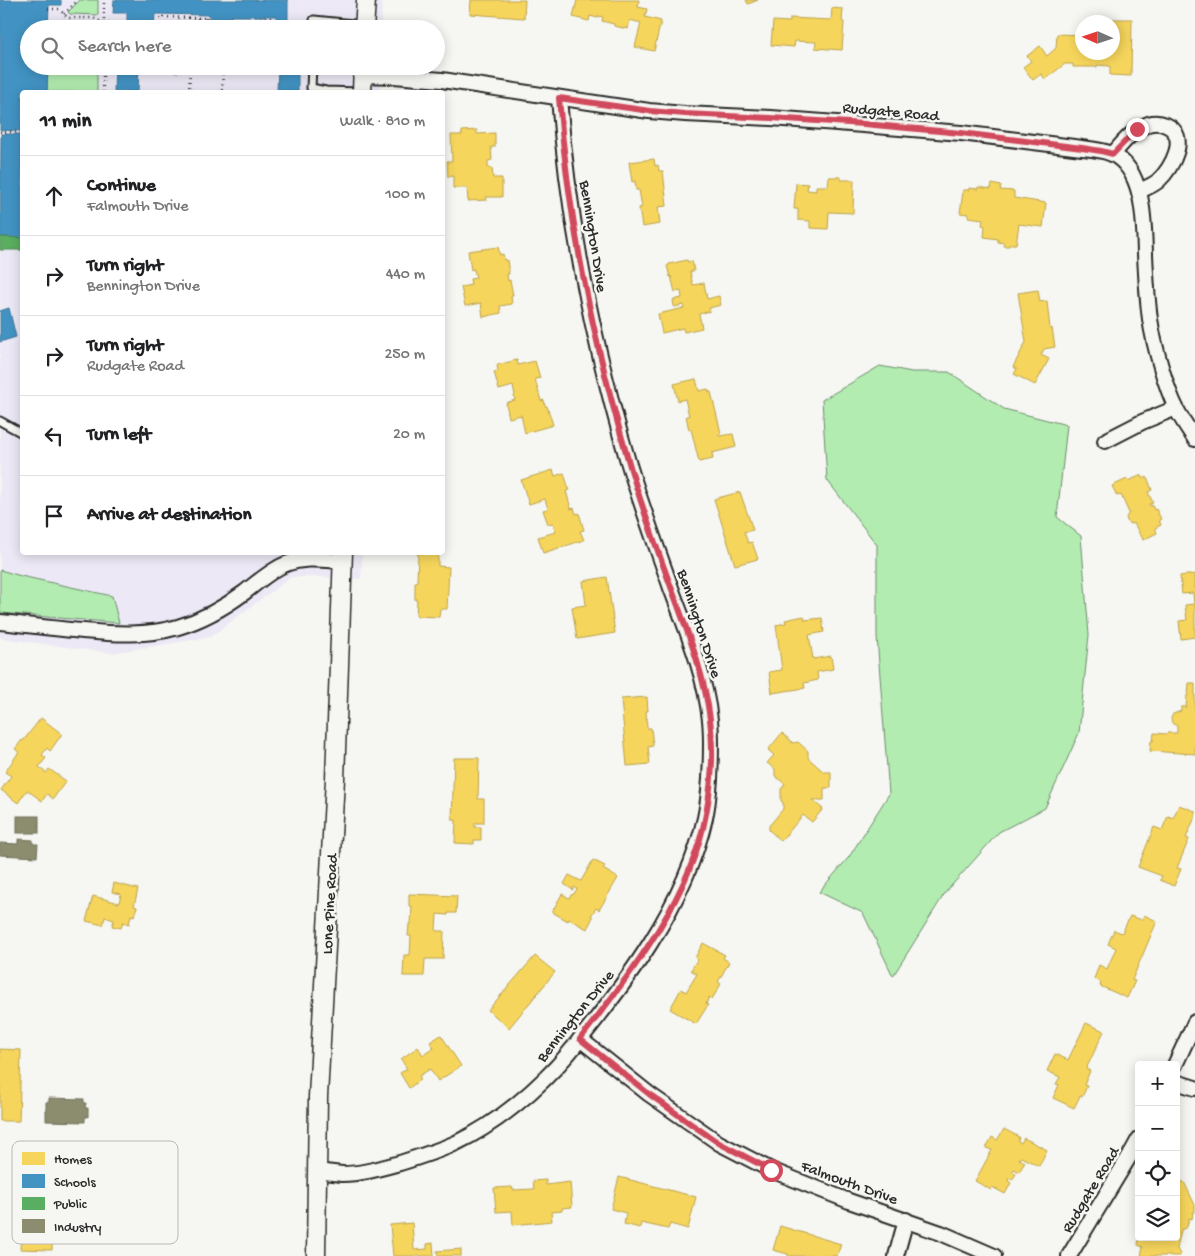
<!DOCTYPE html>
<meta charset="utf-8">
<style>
:root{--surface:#fff;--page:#f2f2f2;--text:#202124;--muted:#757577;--line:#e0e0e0}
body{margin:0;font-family:"Gochi Hand",sans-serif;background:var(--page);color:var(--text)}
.controls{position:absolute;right:15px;bottom:15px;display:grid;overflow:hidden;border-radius:5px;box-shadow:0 2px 12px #0003}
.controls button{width:45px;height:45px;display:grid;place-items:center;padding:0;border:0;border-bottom:1px solid var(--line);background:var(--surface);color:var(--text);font:25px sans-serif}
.compass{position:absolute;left:1075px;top:15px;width:45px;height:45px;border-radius:50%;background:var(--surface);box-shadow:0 2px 12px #0003;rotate:273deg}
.stop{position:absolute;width:15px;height:15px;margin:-11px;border:4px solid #d1495b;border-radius:50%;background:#fff}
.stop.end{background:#d1495b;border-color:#fff;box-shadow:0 1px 5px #0008}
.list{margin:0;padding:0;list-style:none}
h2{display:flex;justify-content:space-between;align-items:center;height:65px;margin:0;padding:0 20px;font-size:21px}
h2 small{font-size:16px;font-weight:400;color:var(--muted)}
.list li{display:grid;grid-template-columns:32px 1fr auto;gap:15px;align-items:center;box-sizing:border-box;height:80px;padding:0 20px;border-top:1px solid var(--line)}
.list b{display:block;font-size:19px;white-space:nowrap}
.list p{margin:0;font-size:16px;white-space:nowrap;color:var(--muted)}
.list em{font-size:16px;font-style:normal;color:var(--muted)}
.icon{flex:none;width:28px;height:28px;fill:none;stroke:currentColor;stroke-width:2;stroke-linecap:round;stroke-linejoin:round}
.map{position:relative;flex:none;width:1195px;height:1256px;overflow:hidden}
.search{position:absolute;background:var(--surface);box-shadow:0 2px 12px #0003;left:20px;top:20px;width:425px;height:55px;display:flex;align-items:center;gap:12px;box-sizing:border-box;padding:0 18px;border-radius:28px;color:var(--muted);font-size:19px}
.panel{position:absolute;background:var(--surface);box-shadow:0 2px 12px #0003;left:20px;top:90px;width:425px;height:465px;border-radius:5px}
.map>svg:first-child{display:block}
</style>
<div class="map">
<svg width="1195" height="1256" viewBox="0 0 1195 1256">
<rect width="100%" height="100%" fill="#f6f6f2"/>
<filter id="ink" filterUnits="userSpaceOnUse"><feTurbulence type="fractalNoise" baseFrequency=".02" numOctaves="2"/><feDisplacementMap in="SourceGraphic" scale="10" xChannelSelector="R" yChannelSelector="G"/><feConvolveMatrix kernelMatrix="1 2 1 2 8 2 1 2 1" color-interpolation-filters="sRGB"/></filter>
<g filter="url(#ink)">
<!-- built -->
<polygon fill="#ece8f5" points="0,0 382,0 381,29 29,29 29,66 380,66 379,92 22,92 22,552 362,553 361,579 322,577 291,577 210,637 111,653 0,638"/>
<!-- green -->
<g fill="#b2ecb0" stroke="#6e8c6e">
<polygon points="80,0 98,0 98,15 70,14 68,12"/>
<polygon points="48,66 97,66 97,92 47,92"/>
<polygon points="880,366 912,372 949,372 1004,409 1067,425 1057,517 1081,536 1089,635 1079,733 1045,808 999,832 945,893 893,976 863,913 819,892 849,857 889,794 877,637 877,545 827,480 822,400"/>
<polygon points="0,570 21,576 112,596 119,623 0,613"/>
</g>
<!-- homes -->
<g fill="#f6d55c" stroke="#b9a24d">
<polygon points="471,0 525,0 524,18 470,14"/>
<polygon points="577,0 639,0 638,7 647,9 645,17 661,21 654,51 635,47 641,23 630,20 628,29 614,26 614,24 602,21 603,17 598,16 598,18 590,16 589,21 573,17"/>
<polygon points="746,0 758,0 748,4"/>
<polygon points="832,8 843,9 842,21 844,22 842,50 815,48 816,42 795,41 794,47 771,45 773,21 790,22 790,18 831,20"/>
<polygon points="1112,19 1132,19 1131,76 1110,75 1110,66 1097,65 1097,67 1073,67 1073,64 1065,64 1045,79 1041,74 1033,80 1023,67 1031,61 1027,56 1040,46 1047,56 1056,48 1057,34 1082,35 1082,52 1112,52"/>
<polygon points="477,130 477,134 495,133 495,147 491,147 492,160 488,161 488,168 492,168 493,178 502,178 502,197 486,197 487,200 468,201 467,188 453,188 453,176 448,177 447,161 452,161 451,135 462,135 462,131"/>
<polygon points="654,159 655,166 658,165 659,171 663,171 667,206 658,207 660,224 642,227 639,208 642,207 639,190 636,190 635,181 632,182 629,162"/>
<polygon points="829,177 841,177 841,180 854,180 853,213 829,212 828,229 810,228 810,221 798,220 798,209 794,209 796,183 808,184 807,190 816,191 816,186 828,186"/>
<polygon points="992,184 1001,186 1000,190 1014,191 1014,198 1046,203 1043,227 1019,224 1016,244 1010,244 1009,246 1004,246 1004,243 998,242 998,239 984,237 985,226 982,225 983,219 968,217 968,214 960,213 963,192 963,190 969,190 969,188 978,189 978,187 991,189"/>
<polygon points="498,247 500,255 503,254 504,260 507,260 509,274 507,274 508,281 510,280 513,295 511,295 512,304 500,306 501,313 483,317 481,303 465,306 461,287 471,285 470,279 476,278 474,269 471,270 468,251"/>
<polygon points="687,260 688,262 692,261 694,271 690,272 693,285 704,283 707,299 719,296 721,305 709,308 710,311 699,314 702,328 684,332 683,328 662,333 658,314 684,308 684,305 674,307 673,300 682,298 681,291 675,292 671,276 670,277 667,266 669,265 669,264"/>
<polygon points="1038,290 1040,302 1047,301 1050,329 1052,328 1055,347 1044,349 1041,355 1049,359 1035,385 1014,374 1017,369 1013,367 1026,342 1018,293"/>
<polygon points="517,360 518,365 535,361 540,378 535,379 541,401 544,400 545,406 547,406 553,425 525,433 521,415 509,418 506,403 515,400 514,396 515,395 513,386 499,390 494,372 498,371 497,365"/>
<polygon points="696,379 699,391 708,389 709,392 711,392 721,433 719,434 719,436 733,434 736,447 712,453 713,459 699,462 691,429 689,430 686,416 689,416 685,399 678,401 674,384"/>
<polygon points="553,470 555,476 564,473 569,490 566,491 571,509 574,508 576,514 579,513 584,530 580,531 584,540 543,553 538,537 556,532 553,523 548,524 543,510 548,509 545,499 529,504 521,480"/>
<polygon points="1142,475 1144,479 1147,477 1152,490 1148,492 1153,503 1149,504 1150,506 1152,505 1154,510 1156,509 1161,519 1159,520 1161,525 1155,528 1157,533 1143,540 1141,535 1140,535 1134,523 1132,524 1128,523 1126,518 1128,514 1129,513 1121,495 1117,496 1112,486 1127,479 1128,481"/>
<polygon points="740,492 753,530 744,532 748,543 752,542 758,559 735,565 714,499"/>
<polygon points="418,553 438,554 438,566 449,567 447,609 440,609 439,617 416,616 417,600 415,600 415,582 417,582"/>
<polygon points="1195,574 1195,637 1181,639 1179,621 1187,620 1185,605 1194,604 1193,593 1182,594 1180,576"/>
<polygon points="607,577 615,633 577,639 572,607 586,605 583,581"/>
<polygon points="804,616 805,620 822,618 824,632 809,635 813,659 831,656 833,669 817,672 818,680 804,683 805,688 772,693 769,672 782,670 776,625 786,623 785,620"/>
<polygon points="1189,683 1195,683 1195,754 1150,751 1151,741 1153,741 1154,733 1167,734 1167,733 1177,733 1177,726 1172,723 1171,718 1173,714 1181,711 1181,707 1186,707 1187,695 1188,695"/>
<polygon points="647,697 648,711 646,711 647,728 651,728 653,746 648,747 650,764 627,766 621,699"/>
<polygon points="41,718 62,734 50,751 47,748 42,755 46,758 39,767 46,773 49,769 66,781 53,799 47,794 42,801 27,790 18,803 1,790 11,776 5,772 19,752 15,749 22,740 23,741"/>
<polygon points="782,733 793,743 798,742 808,751 808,758 824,772 831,772 831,788 824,788 824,800 812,800 823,809 812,822 803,815 781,841 769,830 769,826 783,809 783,802 781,801 781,789 785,784 775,776 775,769 767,763 774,755 768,750"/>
<polygon points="454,758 479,758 478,799 484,799 484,823 475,823 475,827 481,827 481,840 474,840 474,844 455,843 456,820 452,820"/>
<polygon points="1179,805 1195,811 1195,817 1186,838 1189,839 1177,868 1181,869 1174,886 1160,880 1162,876 1138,867 1154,827 1162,830 1168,816 1173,818"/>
<polygon points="593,860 605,866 603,869 618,878 599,910 596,908 591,916 593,917 587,929 569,919 568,921 552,912 562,894 569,898 572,894 573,895 577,889 574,887 573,890 564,884 569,875 581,881"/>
<polygon points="114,883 138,889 134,906 137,907 134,916 131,915 129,924 123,922 121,928 112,926 114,920 105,917 103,925 86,921 93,896 119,903 121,894 112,892"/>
<polygon points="409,894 457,896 456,913 448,913 448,915 437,914 436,931 444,931 443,959 425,959 424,976 403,976 404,955 410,955 411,936 408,936 409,924 411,924 412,906 409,906"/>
<polygon points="1144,915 1157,921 1132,980 1135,981 1127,998 1100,986 1101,982 1094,979 1099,965 1107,969 1116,948 1108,944 1114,930 1122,933 1130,916 1142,920"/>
<polygon points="703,943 725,955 723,958 729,962 718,982 721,984 712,999 709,997 706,1004 708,1005 696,1024 670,1009 681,989 686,992 697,974 691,970 697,960 695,958"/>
<polygon points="535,956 555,972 509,1028 488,1010"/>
<polygon points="1086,1023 1104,1031 1086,1069 1090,1071 1084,1085 1087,1086 1082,1097 1080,1096 1074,1108 1053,1098 1059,1085 1056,1084 1060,1077 1047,1071 1055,1054 1068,1060"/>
<polygon points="441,1035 461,1066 438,1081 430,1069 419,1076 421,1079 409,1088 400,1073 407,1069 401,1059 418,1047 423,1055 434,1048 430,1042"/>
<polygon points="0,1049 21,1050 19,1121 0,1121"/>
<polygon points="1004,1129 1019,1137 1018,1141 1021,1143 1024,1138 1047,1150 1039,1166 1021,1157 1019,1159 1025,1162 1019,1172 1014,1169 1012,1172 1016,1174 1012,1180 1009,1178 1008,1181 1011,1183 1005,1194 992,1187 991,1190 975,1181 992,1150 986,1148 992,1137 997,1140"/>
<polygon points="63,1174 113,1176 113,1196 103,1195 101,1221 94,1221 94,1229 78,1228 78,1237 66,1237 66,1228 53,1227 52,1250 20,1249 21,1232 41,1233 42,1222 44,1223 45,1201 62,1202"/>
<polygon points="619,1177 696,1197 688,1229 670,1224 668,1229 641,1223 640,1228 624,1224 626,1213 611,1209"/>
<polygon points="546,1180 546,1185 570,1182 572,1207 562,1208 562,1211 551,1212 552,1221 513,1225 512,1211 496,1212 494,1188 512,1187 513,1190 534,1189 533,1181"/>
<polygon points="1179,1181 1184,1182 1195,1205 1195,1212 1193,1212 1192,1219 1189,1218 1187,1227 1181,1230 1177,1249 1180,1254 1180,1256 1141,1256 1143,1247 1138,1245 1139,1237 1176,1237 1176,1191"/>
<polygon points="412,1223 414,1250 427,1249 427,1244 433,1243 434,1256 393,1256 390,1225"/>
<polygon points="780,1226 841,1244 837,1256 788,1256 788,1254 773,1250"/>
<polygon points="461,1249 461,1256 438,1256 437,1251"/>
</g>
<!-- schools -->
<g fill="#4393c3" stroke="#3c7495">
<polygon points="0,0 61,0 61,5 49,5 48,29 29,29 29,66 48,66 47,92 22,92 22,131 0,130"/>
<polygon points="114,0 288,0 288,29 276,29 276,16 231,16 231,29 210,29 210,15 155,14 154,29 127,29 127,13 113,13"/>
<polygon points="115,66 139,66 138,92 114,92"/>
<polygon points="278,66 298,66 298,92 277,92"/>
<polygon points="1,134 22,134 22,238 0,237"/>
<polygon points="9,308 16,337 0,342 0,311"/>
</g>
<!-- public -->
<polygon fill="#5aae61" stroke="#4c8751" points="0,237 22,238 22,250 0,250"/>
<!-- industry -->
<g fill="#8c8c6e" stroke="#6f6f5a">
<rect x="17" y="816" width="22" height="17"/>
<polygon points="18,839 33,840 33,844 38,844 37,857 0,855 0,843 18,844"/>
<polygon points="49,1098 84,1099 84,1103 86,1103 85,1108 88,1108 88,1117 85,1117 85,1122 46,1121 46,1102 49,1102"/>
</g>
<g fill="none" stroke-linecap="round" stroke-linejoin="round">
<defs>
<g id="service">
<polyline points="313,29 314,20 364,25"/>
<polyline points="312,66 311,88 326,91 361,92"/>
<polyline points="0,421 22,433"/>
</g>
<g id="minor">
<path d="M363,75L394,76L442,80L649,111L685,114L771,118L863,125L961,133L1082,148C1092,149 1103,150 1112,154C1145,170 1144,224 1145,254C1146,276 1147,297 1150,319C1154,345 1165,386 1177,410C1182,420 1189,430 1195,439"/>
<path d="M1113,154C1122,144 1131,132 1144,126C1151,122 1159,122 1166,125C1190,135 1172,168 1159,180C1154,185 1146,188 1139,191"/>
<polyline points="1105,441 1142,422 1176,408"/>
<path d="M0,622C28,625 56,629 83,631C115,634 147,636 178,627C202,620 225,607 245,592C258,582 271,570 286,564C304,557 324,560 343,561"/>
<polyline points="580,1039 649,1094 719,1143 771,1170 806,1184 849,1201 941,1233 994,1256"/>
<polyline points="1175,1065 1195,1022"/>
<polyline points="1176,1082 1195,1088"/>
<path d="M316,1171C325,1172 334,1173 342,1174C362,1174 381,1168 400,1163C419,1157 438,1151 456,1143C498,1123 538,1089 568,1054C625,985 685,906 705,818C708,805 709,792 710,779C711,759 712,740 710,720C705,674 687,631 671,588C656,545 640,502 627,458C593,341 568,219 559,98"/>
<polyline points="896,1256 906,1220"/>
<polyline points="1069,1256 1129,1157 1139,1139"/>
</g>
<g id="tertiary">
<polyline points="364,29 366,0"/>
<polyline points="362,92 363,66"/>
<polyline points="316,1256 318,1097 335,779 343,552"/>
</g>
</defs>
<!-- service casing -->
<use href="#service" stroke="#2b2b2b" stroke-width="11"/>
<!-- minor casing -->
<use href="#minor" stroke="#2b2b2b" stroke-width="18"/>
<!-- tertiary casing -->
<use href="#tertiary" stroke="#2b2b2b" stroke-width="21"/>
<!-- path -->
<g stroke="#2b2b2b" stroke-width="2.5" stroke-dasharray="1 4" stroke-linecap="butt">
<polyline points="48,9 59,9 68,18 93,18 104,23 127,24"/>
<polyline points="64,14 78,0"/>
<polyline points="198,18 210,18"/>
<polyline points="294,27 302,27"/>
<polyline points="104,29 104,0"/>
<polyline points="160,29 160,17 198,18 198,29"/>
<polyline points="238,29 238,25"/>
<polyline points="243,29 243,20 249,19 249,29"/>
<polyline points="256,29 256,18 273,18 273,29"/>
<polyline points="223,70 278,71"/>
<polyline points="176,73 176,69 190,69 190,66"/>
<polyline points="103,92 103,66"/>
<polyline points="189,92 190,69 223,70 222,92"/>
<polyline points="0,132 22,132"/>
</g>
<!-- service -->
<use href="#service" stroke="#f6f6f2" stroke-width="7"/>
<!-- minor -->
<use href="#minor" stroke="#f6f6f2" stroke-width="14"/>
<!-- tertiary -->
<use href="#tertiary" stroke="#f6f6f2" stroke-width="18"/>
<!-- path-bridge -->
<polyline stroke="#2b2b2b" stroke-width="2.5" stroke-dasharray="1 4" stroke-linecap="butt" points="206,29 206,15"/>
</g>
</g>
<g fill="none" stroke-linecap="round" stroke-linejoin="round" filter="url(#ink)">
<!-- route -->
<path stroke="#d1495b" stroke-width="6" d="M771,1170L719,1143L691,1124L649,1094L580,1039C631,973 691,897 706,814C712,783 714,750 710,719C705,679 691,641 677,603C659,555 641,506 627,456C593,339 568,219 559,98L650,111L685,114L771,118L864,124L961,133L1082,148L1101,151L1113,154L1137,129"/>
</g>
<g text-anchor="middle" stroke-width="5" stroke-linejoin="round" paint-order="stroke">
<!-- street labels -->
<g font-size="16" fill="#2b2b2b" stroke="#f6f6f2">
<text transform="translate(891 110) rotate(5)" y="6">Rudgate Road</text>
<text transform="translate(595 236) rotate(81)" y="6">Bennington Drive</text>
<text transform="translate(701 623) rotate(72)" y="6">Bennington Drive</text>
<text transform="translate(328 904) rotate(-87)" y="6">Lone Pine Road</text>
<text transform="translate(574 1015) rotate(-51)" y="6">Bennington Drive</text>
<text transform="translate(850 1181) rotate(20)" y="6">Falmouth Drive</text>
<text transform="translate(1089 1189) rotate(-59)" y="6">Rudgate Road</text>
</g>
</g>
<!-- legend -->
<rect x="12" y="1141" width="166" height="103" rx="8" fill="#f6f6f2" stroke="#b9b9b6" stroke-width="1"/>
<rect x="22" y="1152" width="23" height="13" fill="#f6d55c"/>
<rect x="22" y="1174" width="23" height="14" fill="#4393c3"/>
<rect x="22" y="1197" width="23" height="13" fill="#5aae61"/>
<rect x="22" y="1219" width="23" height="14" fill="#8c8c6e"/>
<g font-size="14" fill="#2b2b2b">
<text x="54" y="1163">Homes</text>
<text x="54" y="1186">Schools</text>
<text x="54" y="1208">Public</text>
<text x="54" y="1231">Industry</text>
</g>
</svg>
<div class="controls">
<button>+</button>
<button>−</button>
<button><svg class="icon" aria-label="locate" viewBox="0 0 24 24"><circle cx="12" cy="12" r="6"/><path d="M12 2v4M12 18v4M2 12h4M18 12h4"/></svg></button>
<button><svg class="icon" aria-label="layers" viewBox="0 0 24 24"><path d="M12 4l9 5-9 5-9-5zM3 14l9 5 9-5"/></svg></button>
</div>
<svg class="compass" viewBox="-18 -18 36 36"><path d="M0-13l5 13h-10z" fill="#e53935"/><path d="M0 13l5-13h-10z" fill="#757577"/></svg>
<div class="stop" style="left:771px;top:1170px"></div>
<div class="stop end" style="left:1137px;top:129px"></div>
<div class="search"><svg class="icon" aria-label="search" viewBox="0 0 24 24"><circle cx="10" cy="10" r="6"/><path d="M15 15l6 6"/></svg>Search here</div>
<section class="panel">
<h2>11 min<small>Walk · 810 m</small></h2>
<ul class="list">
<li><svg class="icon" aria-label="ahead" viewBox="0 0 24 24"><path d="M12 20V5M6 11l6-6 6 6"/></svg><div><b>Continue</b><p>Falmouth Drive</p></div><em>100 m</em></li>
<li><svg class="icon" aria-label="right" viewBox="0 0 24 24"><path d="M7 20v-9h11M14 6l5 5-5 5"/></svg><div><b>Turn right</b><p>Bennington Drive</p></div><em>440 m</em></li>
<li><svg class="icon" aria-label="right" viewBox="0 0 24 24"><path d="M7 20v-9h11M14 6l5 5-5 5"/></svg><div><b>Turn right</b><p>Rudgate Road</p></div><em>250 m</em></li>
<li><svg class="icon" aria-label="left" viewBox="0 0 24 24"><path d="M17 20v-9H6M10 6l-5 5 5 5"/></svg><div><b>Turn left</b></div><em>20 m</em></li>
<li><svg class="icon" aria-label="arrive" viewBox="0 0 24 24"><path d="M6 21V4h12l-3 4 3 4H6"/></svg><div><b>Arrive at destination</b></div></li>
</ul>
</section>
</div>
